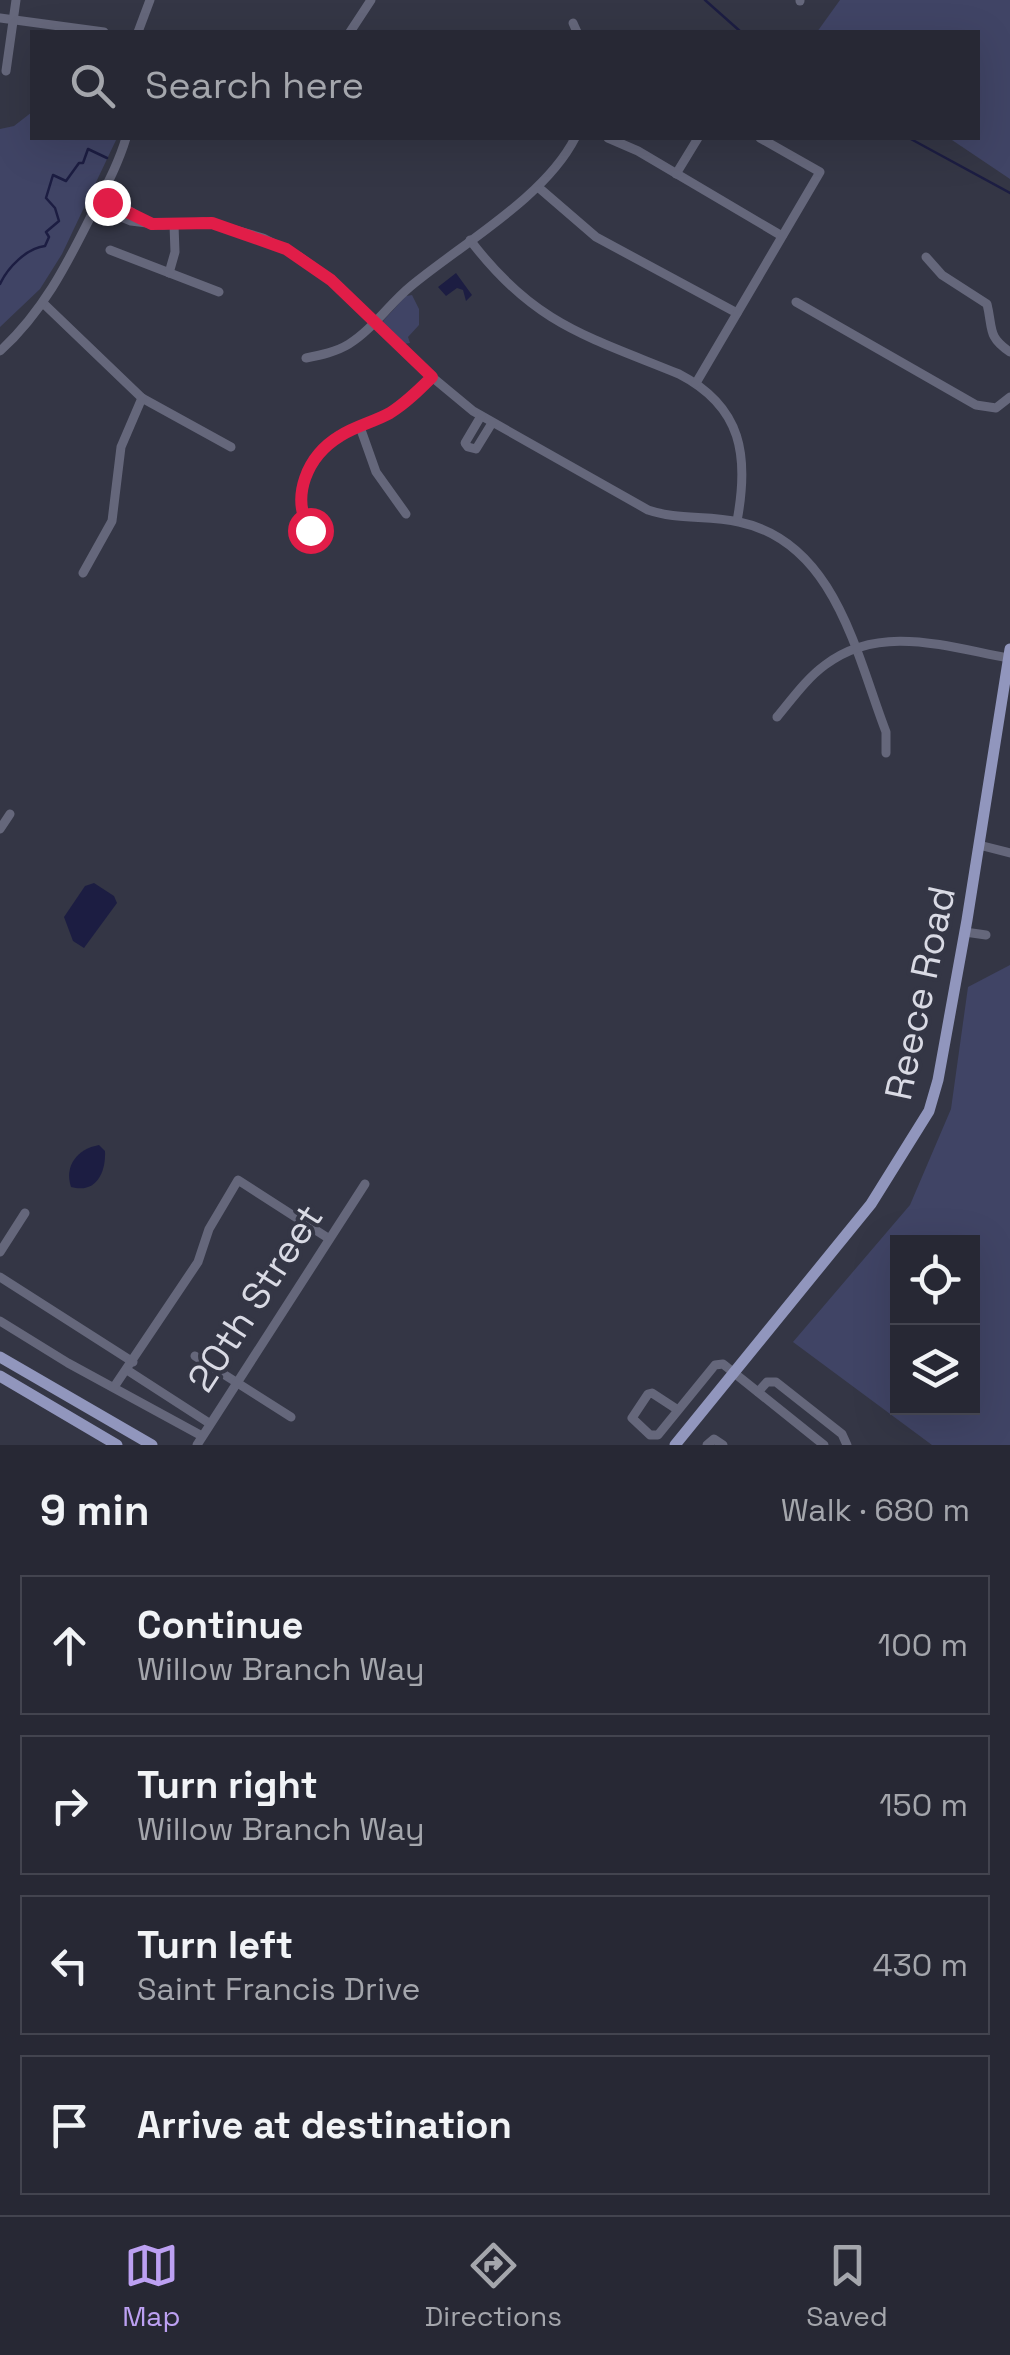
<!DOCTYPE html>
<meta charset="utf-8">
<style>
:root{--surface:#272834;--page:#333440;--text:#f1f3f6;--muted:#a4a6ac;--line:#43444f;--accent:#bca0f2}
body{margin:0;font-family:"Space Grotesk",sans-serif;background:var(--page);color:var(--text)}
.controls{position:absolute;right:30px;bottom:30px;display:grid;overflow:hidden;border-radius:0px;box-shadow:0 10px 40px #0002}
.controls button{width:90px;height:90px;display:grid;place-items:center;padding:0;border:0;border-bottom:2px solid var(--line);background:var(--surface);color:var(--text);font:50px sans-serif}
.stop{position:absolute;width:30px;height:30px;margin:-22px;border:8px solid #e11d48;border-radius:50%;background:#fff}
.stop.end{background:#e11d48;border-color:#fff;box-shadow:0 2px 10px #0008}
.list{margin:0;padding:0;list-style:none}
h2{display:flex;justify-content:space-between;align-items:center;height:130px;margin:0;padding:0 40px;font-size:42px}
h2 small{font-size:32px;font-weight:400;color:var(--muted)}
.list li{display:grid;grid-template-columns:65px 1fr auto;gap:30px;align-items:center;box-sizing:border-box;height:140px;margin:0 20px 20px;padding:0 20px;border:2px solid var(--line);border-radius:0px}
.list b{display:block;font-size:38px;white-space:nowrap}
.list p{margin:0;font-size:32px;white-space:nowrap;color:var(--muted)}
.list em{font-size:32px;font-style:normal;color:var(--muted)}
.icon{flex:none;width:55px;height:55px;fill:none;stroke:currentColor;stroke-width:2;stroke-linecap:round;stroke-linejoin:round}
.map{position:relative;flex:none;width:1010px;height:1445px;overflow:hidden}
.search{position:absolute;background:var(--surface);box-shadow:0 10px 40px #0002;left:30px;right:30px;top:30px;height:110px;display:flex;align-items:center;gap:25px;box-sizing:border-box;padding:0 35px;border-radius:0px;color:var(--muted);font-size:38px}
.sheet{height:770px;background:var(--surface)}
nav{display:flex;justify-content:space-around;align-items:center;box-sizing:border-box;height:140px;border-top:2px solid var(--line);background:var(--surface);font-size:28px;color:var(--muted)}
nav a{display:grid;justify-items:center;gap:5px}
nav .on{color:var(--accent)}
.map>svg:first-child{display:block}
</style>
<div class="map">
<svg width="1010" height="1445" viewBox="0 0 1010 1445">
<rect width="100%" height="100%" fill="#343645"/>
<!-- green -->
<g fill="#404465" fill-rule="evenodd">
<polygon points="840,0 1010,0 1010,179 949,138 978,138 978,32 817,32"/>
<polygon points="32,112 32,138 117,138 62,254 40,289 0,327 0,129 14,126"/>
<polygon points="412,295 419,309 419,325 408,337 410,343 404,344 384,326 383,321 406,296"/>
<path d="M1010,965V1445H932L793,1342L910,1205L951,1109L968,987ZM898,1242H972V1408H898Z"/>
</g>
<!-- water -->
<g fill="#1c1d42">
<polygon points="456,273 472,295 466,301 463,290 457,288 446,296 438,287"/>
<polygon points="94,883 114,896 117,903 84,948 73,941 64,917 85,886"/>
<path d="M99,1145L105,1151C106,1173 96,1194 71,1187C64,1166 77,1149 99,1145Z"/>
</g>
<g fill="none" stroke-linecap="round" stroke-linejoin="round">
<!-- stream -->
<g stroke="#1c1d42" stroke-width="2.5">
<polyline points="705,0 741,32"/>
<polyline points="909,138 1010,193"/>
<path d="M0,284C8,267 27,248 45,246L49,237L46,232L59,221L55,208L46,198L53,175L66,181L79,163H83L88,149L107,158"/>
</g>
<!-- minor -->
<g stroke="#65677b" stroke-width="9">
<polyline points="800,1 800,0"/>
<polyline points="0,18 104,32"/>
<polyline points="573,23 577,32"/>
<polyline points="138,32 150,0"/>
<polyline points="350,32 371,0"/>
<polyline points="6,71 16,0"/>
<polyline points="608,138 638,151 782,236"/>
<polyline points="676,174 698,138"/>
<polyline points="538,187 596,237 737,313"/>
<path d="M98,203L104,210L131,221L163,225L203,222L225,227L263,238L300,257L331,280L432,377L473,411L648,510C677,520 709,515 739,522C835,542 856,654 886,732V753"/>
<path d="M98,203C113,201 131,209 141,220"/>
<path d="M470,240C534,324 586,336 679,374C743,407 749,457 737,521"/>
<polyline points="110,250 219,292"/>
<path d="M926,257L942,275L987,304C993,328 987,337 1010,352"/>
<polyline points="169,273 175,252 174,225"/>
<polyline points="796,302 976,405 996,408 1010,397"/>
<polyline points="43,303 142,398 231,447"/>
<path d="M0,351C42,313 66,266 91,216C104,190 118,165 126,138"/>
<path d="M306,358C321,355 336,352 349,344C373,329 389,304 411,286C463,243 545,197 575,138"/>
<polyline points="696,383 820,172 760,138"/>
<polyline points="481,416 465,443 468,447 476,449 492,423"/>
<polyline points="360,427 376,472 406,514"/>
<path d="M310,531C291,497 307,456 340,436C355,426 374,422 390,413C406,403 419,390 432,377"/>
<polyline points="83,573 112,521 121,447 142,398"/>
<path d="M777,717C792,699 806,679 825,665C880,623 947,647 1008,658"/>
<polyline points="0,829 10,814"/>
<polyline points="979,845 1010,853"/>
<polyline points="965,932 986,935"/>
<polyline points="0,1252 25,1213"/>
<polyline points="0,1277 133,1362"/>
<polyline points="0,1321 68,1363 202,1436"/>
<polyline points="195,1356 291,1417"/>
<polyline points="127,1370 209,1423"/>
<polyline points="114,1387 198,1262 209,1229 238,1180 328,1238"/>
<polyline points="758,1392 767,1382 776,1382 842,1434 847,1445"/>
<polyline points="678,1410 652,1393 648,1394 632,1418 650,1435 658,1435 715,1365 723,1364 824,1445"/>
<polyline points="197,1445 365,1184"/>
<polyline points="707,1445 714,1439 723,1445"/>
</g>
<!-- major -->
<g stroke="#9196bd" stroke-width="11">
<polyline points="0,1357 152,1445"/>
<polyline points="0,1376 117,1445"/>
<polyline points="675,1445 871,1204 929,1111 938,1080 967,920 1010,649"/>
</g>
</g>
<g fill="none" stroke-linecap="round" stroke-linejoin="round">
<!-- route -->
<path stroke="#e11d48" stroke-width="12" d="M107,202L152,224L212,223L286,249L331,280L432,377C419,390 406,403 390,413C374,422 355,426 340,436C307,456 290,497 310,530"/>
</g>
<g text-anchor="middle" stroke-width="8" stroke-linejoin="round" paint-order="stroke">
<!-- street labels -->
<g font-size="38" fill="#d9dae4" stroke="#343645">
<text transform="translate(920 993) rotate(-78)" y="13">Reece Road</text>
<text transform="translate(255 1298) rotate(-57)" y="13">20th Street</text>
</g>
</g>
</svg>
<div class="controls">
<button><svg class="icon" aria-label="locate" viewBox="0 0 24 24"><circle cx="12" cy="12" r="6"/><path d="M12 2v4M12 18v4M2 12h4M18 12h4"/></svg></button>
<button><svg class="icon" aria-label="layers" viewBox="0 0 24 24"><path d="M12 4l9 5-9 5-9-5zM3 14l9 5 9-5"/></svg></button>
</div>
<div class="stop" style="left:310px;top:530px"></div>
<div class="stop end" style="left:107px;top:202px"></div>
<div class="search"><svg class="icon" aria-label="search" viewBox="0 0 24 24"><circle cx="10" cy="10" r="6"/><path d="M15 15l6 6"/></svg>Search here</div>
</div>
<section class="sheet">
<h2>9 min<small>Walk · 680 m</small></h2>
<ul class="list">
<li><svg class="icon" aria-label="ahead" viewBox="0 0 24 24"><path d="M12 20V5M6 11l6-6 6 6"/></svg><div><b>Continue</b><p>Willow Branch Way</p></div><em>100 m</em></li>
<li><svg class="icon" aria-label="right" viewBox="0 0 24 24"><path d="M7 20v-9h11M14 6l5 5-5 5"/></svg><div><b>Turn right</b><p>Willow Branch Way</p></div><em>150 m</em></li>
<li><svg class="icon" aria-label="left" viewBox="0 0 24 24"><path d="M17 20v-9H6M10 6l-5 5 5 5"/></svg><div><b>Turn left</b><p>Saint Francis Drive</p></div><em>430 m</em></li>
<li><svg class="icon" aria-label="arrive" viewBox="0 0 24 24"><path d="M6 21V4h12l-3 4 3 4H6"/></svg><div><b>Arrive at destination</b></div></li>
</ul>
</section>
<nav>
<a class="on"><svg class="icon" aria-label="map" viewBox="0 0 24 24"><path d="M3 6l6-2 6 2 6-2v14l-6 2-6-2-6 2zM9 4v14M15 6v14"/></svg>Map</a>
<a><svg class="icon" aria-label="directions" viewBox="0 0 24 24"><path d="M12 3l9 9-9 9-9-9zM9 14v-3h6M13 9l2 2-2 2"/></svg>Directions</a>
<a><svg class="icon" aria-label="saved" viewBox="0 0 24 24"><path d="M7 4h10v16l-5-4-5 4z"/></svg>Saved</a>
</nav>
